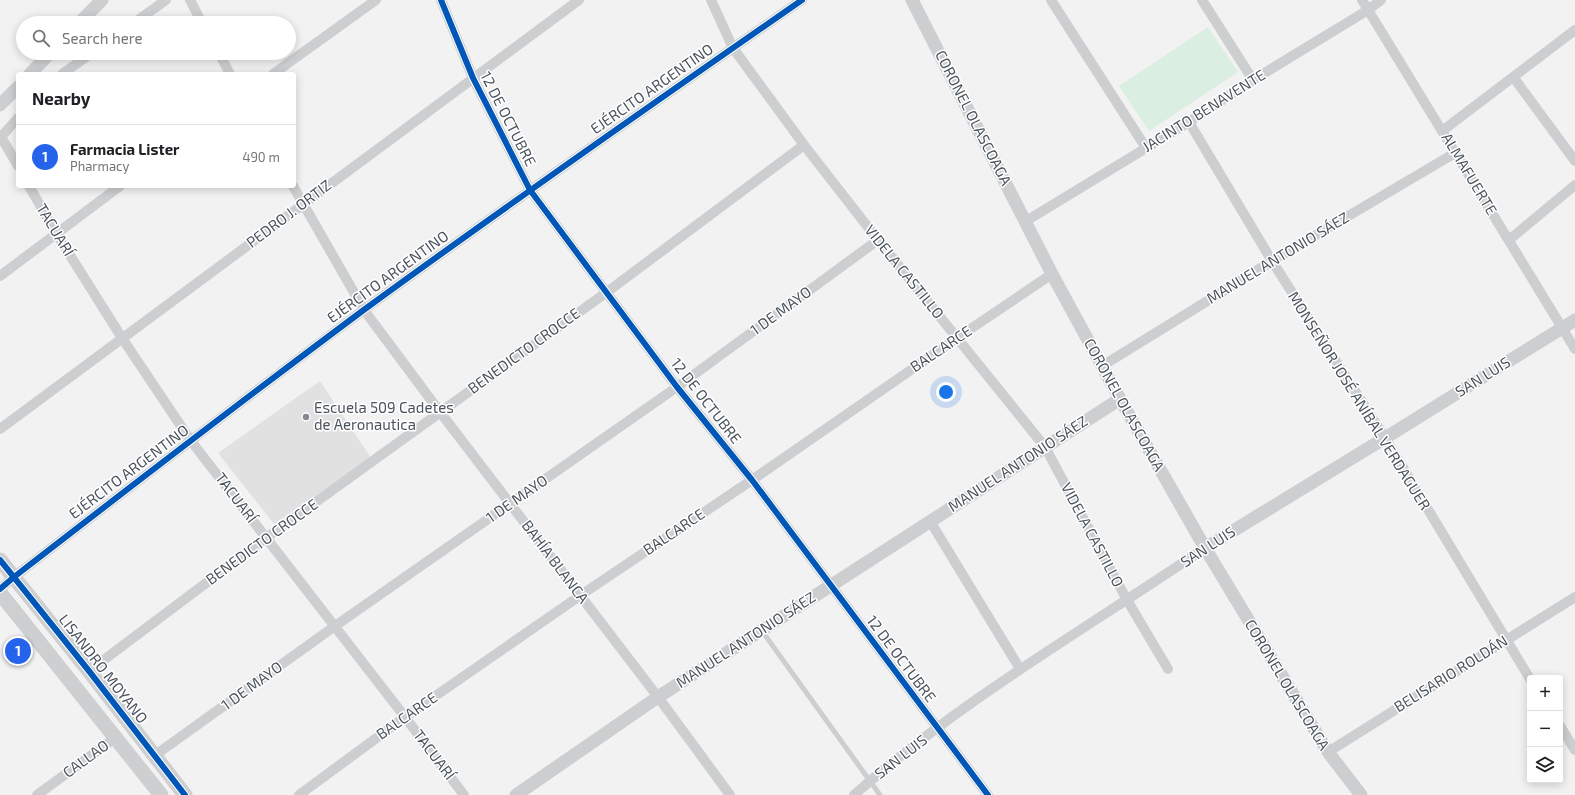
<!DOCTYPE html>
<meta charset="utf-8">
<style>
:root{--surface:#fff;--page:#f6f6f6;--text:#202124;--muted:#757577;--line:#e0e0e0;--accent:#2563eb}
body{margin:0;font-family:"Exo 2",sans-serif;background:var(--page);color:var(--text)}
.controls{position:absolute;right:12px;bottom:12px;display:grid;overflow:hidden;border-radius:4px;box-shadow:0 2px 10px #0003}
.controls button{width:36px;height:36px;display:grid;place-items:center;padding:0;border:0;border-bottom:1px solid var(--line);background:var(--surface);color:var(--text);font:20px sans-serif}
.you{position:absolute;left:946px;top:392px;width:14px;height:14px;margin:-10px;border:3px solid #fff;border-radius:50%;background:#1a73e8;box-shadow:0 0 0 6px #1a73e833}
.badge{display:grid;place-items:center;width:26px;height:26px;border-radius:50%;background:var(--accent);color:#fff;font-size:13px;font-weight:700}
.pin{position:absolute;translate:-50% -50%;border:2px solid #fff;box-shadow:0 1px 4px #0006}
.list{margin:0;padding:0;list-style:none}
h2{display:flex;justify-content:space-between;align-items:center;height:52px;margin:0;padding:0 16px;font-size:17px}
h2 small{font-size:13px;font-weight:400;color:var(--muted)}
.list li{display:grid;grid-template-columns:26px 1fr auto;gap:12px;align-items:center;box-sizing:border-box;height:64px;padding:0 16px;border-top:1px solid var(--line)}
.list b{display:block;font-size:15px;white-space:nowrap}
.list p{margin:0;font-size:13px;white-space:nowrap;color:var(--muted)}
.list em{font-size:13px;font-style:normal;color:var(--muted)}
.icon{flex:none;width:22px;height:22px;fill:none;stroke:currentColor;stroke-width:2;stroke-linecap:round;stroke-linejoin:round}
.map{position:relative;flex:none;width:1575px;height:795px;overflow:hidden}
.search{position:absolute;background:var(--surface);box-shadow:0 2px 10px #0003;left:16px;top:16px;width:280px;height:44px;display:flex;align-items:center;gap:10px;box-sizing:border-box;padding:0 14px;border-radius:22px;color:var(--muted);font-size:15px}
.panel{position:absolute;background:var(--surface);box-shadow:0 2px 10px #0003;left:16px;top:72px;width:280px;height:116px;border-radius:4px}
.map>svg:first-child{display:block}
</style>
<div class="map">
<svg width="1575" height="795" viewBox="0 0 1575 795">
<rect width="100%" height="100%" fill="#f3f2f2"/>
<!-- education -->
<polygon fill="#e1e1e2" points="320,381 371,458 274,524 218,453"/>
<!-- green -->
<polygon fill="#daeee2" points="1208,27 1238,72 1149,131 1119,86"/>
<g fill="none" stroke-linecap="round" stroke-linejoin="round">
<!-- service -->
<polyline stroke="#ccced0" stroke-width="5" points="762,631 880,795"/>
<!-- minor -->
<g stroke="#ccced0" stroke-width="10">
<polyline points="190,0 202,23"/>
<polyline points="441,0 473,78 530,190 677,387 752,480 988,795"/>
<polyline points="711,0 733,48 804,145 878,240 1045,447 1127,600 1168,669"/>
<polyline points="1051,0 1146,148"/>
<polyline points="1202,0 1253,80"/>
<polyline points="1362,0 1575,349"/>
<polyline points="134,23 166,0"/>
<polyline points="219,53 230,74"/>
<polyline points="62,74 92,53"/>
<polyline points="273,74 376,0"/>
<polyline points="1514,78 1575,161"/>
<polyline points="1189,122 1272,261 1385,438 1530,679"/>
<polyline points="1442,131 1575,30"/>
<polyline points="0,135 18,166"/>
<polyline points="1,137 18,118"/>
<polyline points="29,186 56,233 122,338 191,441 405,717 464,795"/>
<polyline points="293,186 364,310 440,412 658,697 730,795"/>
<polyline points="1026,221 1189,122 1253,80 1368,10 1381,0"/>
<polyline points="1509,240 1575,185"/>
<polyline points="0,276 120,186"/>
<polyline points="1102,366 1272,261 1455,153"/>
<polyline points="0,429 579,0"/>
<polyline points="930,521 1020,669"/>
<path d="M0,589L14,577C130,487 247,397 365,309C509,204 655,102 802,0"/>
<polyline points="89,671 266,538 607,292 804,145"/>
<polyline points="1560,726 1575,750"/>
<polyline points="1328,752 1575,597"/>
<polyline points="154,756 335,626 677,387 878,240"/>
<polyline points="37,795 115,738"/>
<polyline points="299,795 405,717 581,595 752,480 957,338 1052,274"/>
<path d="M854,795C961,700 1087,628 1205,548"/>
</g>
<!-- tertiary -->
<g stroke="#ccced0" stroke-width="13">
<polyline points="912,0 1052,274 1120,399 1205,548 1328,752 1361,795"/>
<polyline points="79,23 102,0"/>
<polyline points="30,74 50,53"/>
<polyline points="0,105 18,87"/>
<polyline points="1205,548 1385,438 1575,320"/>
<polyline points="516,795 658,697 1120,399"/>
</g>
<!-- secondary -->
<g stroke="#cdcfd1" stroke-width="15">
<polyline points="0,560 89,671 185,795"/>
<polyline points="0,593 161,795"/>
</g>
<defs>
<g id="cycleway">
<polyline points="441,0 473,78 530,190 677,387 752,480 988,795"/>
<polyline points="0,560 89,671 185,795"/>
<path d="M0,589L14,577C130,487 247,397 365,309C509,204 655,102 802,0"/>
</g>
</defs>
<!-- cycleway casing -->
<use href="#cycleway" stroke="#fff" stroke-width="8"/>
<!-- cycleway -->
<use href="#cycleway" stroke="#0057b8" stroke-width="6"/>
</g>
<!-- markers -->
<circle fill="#868b91" stroke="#fff" stroke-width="1.5" cx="306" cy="417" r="4"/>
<g text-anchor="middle" stroke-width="3" stroke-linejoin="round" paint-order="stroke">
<!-- street labels -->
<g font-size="15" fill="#4b545d" stroke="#fff">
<text transform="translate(652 89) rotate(-35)" y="5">EJÉRCITO ARGENTINO</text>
<text transform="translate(1204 111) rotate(-32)" y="5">JACINTO BENAVENTE</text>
<text transform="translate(973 118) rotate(63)" y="5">CORONEL OLASCOAGA</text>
<text transform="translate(508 119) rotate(63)" y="5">12 DE OCTUBRE</text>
<text transform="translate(1469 174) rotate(59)" y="5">ALMAFUERTE</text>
<text transform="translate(289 214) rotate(-37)" y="5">PEDRO J. ORTIZ</text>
<text transform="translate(55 230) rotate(59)" y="5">TACUARÍ</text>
<text transform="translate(1278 258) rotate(-31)" y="5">MANUEL ANTONIO SÁEZ</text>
<text transform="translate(904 272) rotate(51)" y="5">VIDELA CASTILLO</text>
<text transform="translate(388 277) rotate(-36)" y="5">EJÉRCITO ARGENTINO</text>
<text transform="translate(781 311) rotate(-36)" y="5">1 DE MAYO</text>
<text transform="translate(941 349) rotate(-34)" y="5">BALCARCE</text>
<text transform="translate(524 351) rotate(-36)" y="5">BENEDICTO CROCCE</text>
<text transform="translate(1483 377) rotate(-32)" y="5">SAN LUIS</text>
<text transform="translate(706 401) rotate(52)" y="5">12 DE OCTUBRE</text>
<text transform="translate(1359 401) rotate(58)" y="5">MONSEÑOR JOSÉ ANÍBAL VERDAGUER</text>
<text transform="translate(1124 405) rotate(61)" y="5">CORONEL OLASCOAGA</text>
<text transform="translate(1018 464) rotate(-33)" y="5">MANUEL ANTONIO SÁEZ</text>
<text transform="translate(129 472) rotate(-37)" y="5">EJÉRCITO ARGENTINO</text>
<text transform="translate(236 498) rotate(53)" y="5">TACUARÍ</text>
<text transform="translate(517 499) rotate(-35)" y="5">1 DE MAYO</text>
<text transform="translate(674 532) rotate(-34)" y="5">BALCARCE</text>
<text transform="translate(1092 535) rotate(62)" y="5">VIDELA CASTILLO</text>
<text transform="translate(262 542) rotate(-36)" y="5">BENEDICTO CROCCE</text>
<text transform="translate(1208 547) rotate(-33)" y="5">SAN LUIS</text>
<text transform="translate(555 562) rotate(53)" y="5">BAHÍA BLANCA</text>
<text transform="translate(746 640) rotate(-33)" y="5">MANUEL ANTONIO SÁEZ</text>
<text transform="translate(901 659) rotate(53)" y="5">12 DE OCTUBRE</text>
<text transform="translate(103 669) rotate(52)" y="5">LISANDRO MOYANO</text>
<text transform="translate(1451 674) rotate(-32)" y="5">BELISARIO ROLDÁN</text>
<text transform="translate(1287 685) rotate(59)" y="5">CORONEL OLASCOAGA</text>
<text transform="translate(252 686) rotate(-36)" y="5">1 DE MAYO</text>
<text transform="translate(407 716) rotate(-35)" y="5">BALCARCE</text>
<text transform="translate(434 755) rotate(53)" y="5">TACUARÍ</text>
<text transform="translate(901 757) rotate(-38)" y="5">SAN LUIS</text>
<text transform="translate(86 759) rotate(-36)" y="5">CALLAO</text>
</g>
<!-- poi labels -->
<g font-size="15" fill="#4b545d" stroke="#fff" text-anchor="start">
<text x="314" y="413">Escuela 509 Cadetes<tspan x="314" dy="17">de Aeronautica</tspan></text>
</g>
</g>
</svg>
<div class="controls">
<button>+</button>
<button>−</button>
<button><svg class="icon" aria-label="layers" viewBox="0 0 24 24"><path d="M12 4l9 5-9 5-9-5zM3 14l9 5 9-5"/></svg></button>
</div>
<div class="you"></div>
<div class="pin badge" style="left:18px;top:651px">1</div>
<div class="search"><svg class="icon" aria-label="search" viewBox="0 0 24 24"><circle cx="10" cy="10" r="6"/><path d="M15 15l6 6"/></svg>Search here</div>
<section class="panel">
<h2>Nearby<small></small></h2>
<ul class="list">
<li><span class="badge">1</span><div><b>Farmacia Lister</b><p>Pharmacy</p></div><em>490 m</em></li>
</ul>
</section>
</div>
